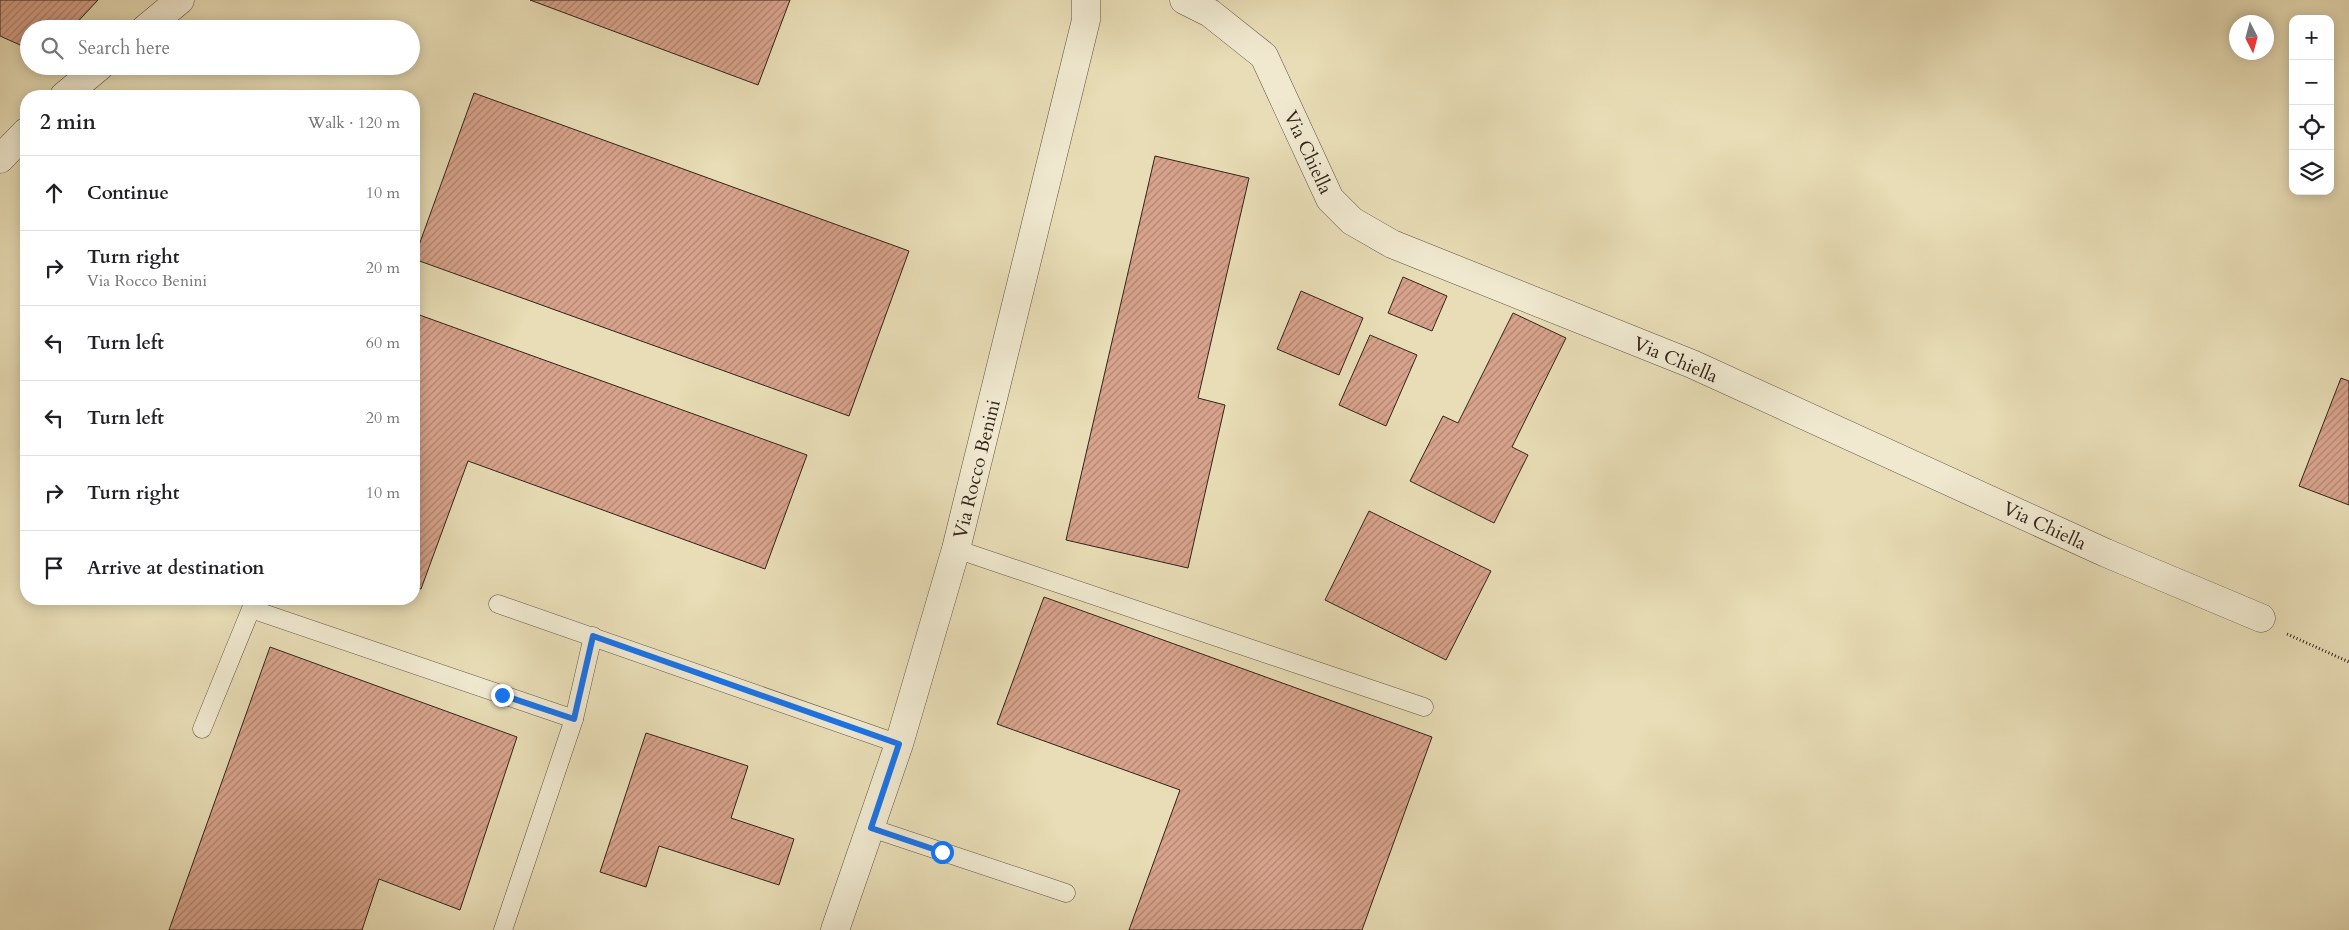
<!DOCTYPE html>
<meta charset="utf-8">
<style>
:root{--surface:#fff;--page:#f2f2f2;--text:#202124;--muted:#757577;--line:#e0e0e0}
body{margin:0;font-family:Cardo,serif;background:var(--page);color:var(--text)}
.controls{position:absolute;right:15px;top:15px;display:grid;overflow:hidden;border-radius:10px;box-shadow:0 2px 12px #0003}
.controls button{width:45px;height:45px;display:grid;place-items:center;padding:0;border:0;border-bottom:1px solid var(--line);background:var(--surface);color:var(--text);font:25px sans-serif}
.compass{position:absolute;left:2229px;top:15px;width:45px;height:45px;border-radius:50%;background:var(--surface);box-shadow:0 2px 12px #0003;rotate:174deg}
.stop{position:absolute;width:15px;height:15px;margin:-11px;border:4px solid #1a73e8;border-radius:50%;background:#fff}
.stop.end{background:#1a73e8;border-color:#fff;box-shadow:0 1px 5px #0008}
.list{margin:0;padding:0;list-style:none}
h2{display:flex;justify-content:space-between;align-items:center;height:65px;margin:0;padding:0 20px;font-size:21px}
h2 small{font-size:16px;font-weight:400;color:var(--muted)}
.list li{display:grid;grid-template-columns:32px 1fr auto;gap:15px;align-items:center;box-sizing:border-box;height:75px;padding:0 20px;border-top:1px solid var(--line)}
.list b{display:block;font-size:19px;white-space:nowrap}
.list p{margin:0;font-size:16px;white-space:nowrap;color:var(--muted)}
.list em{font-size:16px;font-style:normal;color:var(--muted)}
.icon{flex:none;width:28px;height:28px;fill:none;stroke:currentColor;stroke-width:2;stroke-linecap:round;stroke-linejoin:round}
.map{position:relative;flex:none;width:2349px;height:930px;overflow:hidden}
.search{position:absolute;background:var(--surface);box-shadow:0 2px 12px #0003;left:20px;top:20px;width:400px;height:55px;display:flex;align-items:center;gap:12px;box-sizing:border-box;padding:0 18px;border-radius:28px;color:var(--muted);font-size:19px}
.panel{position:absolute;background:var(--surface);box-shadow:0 2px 12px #0003;left:20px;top:90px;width:400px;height:515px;border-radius:20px}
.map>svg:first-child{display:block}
</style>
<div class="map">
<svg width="2349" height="930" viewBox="0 0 2349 930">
<defs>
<pattern id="building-hatch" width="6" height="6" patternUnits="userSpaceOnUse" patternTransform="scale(1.25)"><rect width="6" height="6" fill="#d8a38c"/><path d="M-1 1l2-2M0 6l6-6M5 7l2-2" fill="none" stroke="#b08572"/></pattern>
</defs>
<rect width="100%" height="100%" fill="#e8ddb6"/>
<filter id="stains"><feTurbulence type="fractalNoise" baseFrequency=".004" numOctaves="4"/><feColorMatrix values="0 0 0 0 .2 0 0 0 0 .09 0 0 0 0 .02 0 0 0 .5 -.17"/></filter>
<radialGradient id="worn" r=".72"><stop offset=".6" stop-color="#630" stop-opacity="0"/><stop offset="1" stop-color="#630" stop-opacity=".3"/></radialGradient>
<!-- building -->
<g fill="url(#building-hatch)" stroke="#32241b">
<polygon points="0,0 98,0 71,29 29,29 29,49 0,36"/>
<polygon points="530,0 790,0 758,85"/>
<polygon points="474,93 909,251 849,416 414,259"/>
<polygon points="1155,156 1249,178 1198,398 1225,405 1188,568 1066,540"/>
<polygon points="1403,277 1447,296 1432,331 1388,313"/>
<polygon points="1301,291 1363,318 1339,375 1277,349"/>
<polygon points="414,313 807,455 765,569 468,461 421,589 414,587"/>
<polygon points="1513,313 1566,338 1512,447 1528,455 1494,523 1410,481 1443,416 1458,423"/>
<polygon points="1370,335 1417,355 1386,426 1339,405"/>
<polygon points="2341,378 2349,381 2349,505 2299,486"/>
<polygon points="1369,511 1491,571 1446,660 1325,600"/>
<polygon points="1044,597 1432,737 1362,930 1129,930 1180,790 997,724"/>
<polygon points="270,647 517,737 460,910 379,879 362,930 169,930"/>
<polygon points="646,733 748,766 731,818 794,839 779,885 659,846 646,887 600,872"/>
</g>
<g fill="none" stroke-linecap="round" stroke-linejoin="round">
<defs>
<g id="service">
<polyline points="956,549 1424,707"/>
<polyline points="498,604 899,744"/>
<polyline points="202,729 251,609 574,719"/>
<polyline points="871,828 1066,893"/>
<polyline points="503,930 574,719 593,636"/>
</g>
<g id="minor">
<polyline points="1184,0 1210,13 1264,56 1330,199 1352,221 1392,244 1692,364 2106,553 2261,618"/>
<polyline points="145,29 180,0"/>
<polyline points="64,96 100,66"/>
<polyline points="0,159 26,132"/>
<polyline points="835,930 899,744 956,549 1086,20 1086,0"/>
</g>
</defs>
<!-- service casing -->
<use href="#service" stroke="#605242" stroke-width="19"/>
<!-- minor casing -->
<use href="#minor" stroke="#605242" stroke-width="29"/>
<!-- path -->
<polyline stroke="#32241b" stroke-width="3" stroke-dasharray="1 2.5" stroke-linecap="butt" points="2287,634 2349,662"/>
<!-- service -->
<use href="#service" stroke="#f0e9d0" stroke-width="18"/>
<!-- minor -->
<use href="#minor" stroke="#f0e9d0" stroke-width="28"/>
</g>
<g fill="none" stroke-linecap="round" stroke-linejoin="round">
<!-- route -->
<polyline stroke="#1a73e8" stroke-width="6" points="502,695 574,719 593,636 899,744 871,828 942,852"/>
</g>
<g text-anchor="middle" stroke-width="4" stroke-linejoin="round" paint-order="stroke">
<!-- street labels -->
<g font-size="19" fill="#32241b" stroke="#f0e9d0">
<text transform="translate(1309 152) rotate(65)" y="7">Via Chiella</text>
<text transform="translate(1676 359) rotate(23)" y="7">Via Chiella</text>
<text transform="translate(976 469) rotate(-76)" y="7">Via Rocco Benini</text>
<text transform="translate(2045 525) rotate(25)" y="7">Via Chiella</text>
</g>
</g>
<rect width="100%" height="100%" filter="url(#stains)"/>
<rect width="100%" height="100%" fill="url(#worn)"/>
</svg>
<div class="controls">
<button>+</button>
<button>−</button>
<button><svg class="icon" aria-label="locate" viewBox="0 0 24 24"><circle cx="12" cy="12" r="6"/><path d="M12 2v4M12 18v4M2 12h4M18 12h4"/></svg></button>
<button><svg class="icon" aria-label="layers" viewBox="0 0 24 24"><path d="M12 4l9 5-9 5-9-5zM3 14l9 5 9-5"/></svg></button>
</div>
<svg class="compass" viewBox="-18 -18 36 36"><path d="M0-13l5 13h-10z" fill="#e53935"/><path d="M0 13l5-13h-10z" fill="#757577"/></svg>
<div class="stop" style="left:942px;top:852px"></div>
<div class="stop end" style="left:502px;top:695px"></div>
<div class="search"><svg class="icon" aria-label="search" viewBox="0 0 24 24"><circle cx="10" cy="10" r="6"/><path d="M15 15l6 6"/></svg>Search here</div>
<section class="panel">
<h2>2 min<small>Walk · 120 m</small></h2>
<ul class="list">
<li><svg class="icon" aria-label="ahead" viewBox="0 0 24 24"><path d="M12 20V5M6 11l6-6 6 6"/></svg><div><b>Continue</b></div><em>10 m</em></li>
<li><svg class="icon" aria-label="right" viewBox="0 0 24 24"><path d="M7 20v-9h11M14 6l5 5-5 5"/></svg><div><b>Turn right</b><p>Via Rocco Benini</p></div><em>20 m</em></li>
<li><svg class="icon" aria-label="left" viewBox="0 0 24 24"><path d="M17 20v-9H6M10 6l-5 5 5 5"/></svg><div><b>Turn left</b></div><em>60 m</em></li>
<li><svg class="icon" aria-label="left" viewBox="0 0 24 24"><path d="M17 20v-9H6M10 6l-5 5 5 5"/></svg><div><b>Turn left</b></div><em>20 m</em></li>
<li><svg class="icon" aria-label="right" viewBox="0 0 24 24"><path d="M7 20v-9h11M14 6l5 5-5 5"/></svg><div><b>Turn right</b></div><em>10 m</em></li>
<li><svg class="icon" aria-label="arrive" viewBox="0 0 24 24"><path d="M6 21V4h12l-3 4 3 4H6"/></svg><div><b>Arrive at destination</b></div></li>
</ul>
</section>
</div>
